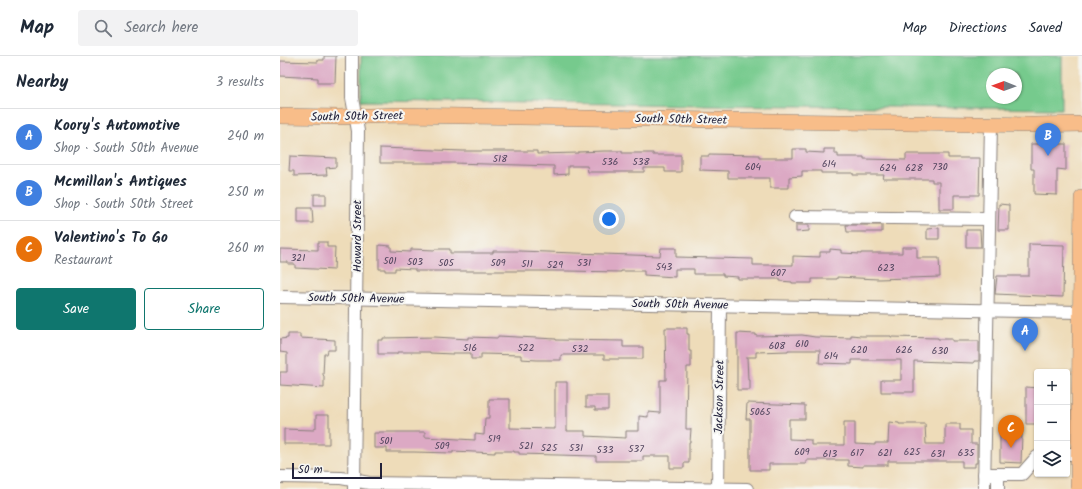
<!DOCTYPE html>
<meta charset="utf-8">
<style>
:root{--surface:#fff;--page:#f2f2f3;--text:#1f2937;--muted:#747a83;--line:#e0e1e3;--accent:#0f766e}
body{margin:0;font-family:Kalam,sans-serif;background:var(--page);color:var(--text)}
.controls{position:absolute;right:12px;bottom:12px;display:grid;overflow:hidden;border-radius:4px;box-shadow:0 1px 3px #0004}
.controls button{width:36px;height:36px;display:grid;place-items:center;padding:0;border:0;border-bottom:1px solid var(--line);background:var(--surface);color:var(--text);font:20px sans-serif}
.compass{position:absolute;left:706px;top:12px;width:36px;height:36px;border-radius:50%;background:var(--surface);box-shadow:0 1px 3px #0004;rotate:271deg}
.scale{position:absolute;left:12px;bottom:10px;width:90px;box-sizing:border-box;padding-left:4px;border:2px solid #22223b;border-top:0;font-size:11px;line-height:14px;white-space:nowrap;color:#22223b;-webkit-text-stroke:3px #f6f6f2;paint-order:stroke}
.you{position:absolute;left:329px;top:163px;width:14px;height:14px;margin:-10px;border:3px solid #fff;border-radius:50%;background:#1a73e8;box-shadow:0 0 0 6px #1a73e833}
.badge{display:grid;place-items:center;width:26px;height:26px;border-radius:50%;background:var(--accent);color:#fff;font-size:13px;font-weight:700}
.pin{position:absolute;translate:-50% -33px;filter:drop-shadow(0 1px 2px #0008)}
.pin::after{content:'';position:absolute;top:21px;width:14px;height:12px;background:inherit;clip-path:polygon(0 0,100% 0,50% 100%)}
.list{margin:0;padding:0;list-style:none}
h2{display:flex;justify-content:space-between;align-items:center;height:52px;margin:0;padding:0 16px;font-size:17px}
h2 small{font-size:13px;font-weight:400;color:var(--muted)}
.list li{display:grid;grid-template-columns:26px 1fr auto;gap:12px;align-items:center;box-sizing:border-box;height:56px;padding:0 16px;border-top:1px solid var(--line)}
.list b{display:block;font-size:15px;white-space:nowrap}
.list p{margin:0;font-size:13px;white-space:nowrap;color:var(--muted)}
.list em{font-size:13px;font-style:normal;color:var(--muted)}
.actions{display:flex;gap:8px;padding:12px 16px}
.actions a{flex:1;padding:9px 0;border:1px solid var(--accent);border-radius:4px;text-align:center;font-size:14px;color:var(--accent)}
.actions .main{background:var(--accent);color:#fff}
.icon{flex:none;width:22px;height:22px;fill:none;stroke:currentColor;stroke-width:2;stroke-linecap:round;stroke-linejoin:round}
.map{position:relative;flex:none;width:802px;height:433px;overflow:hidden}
header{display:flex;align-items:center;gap:24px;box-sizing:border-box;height:56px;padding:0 20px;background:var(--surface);border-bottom:1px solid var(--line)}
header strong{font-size:19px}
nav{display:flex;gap:22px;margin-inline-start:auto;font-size:14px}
.search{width:280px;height:36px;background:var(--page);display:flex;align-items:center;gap:10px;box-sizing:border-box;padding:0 14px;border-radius:4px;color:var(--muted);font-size:15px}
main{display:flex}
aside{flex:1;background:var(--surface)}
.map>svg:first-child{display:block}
</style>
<header>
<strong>Map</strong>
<div class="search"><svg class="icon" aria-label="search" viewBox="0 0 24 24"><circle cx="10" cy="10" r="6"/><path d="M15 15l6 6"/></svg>Search here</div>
<nav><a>Map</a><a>Directions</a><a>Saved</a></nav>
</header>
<main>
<aside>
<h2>Nearby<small>3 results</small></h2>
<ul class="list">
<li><span class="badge" style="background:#3f7fe0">A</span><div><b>Koory's Automotive</b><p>Shop · South 50th Avenue</p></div><em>240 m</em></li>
<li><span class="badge" style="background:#3f7fe0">B</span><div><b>Mcmillan's Antiques</b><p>Shop · South 50th Street</p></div><em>250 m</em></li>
<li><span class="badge" style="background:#e8710a">C</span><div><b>Valentino's To Go</b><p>Restaurant</p></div><em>260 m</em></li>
</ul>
<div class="actions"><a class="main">Save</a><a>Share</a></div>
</aside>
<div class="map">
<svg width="802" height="433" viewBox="0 0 802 433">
<rect width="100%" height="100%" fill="#f6f6f2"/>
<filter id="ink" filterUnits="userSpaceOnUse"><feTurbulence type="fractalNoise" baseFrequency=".025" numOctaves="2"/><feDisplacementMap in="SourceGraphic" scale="8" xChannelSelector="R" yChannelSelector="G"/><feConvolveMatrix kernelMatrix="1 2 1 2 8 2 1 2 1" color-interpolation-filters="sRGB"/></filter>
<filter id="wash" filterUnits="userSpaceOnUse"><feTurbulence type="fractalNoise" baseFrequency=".012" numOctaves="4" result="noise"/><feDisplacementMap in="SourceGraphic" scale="16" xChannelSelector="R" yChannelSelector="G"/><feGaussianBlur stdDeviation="0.9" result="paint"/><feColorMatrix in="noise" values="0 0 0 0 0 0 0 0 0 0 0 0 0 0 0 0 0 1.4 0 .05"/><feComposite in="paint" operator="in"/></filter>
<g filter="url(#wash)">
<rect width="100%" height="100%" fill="#eedcb9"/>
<!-- green -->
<path fill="#76ca8d" stroke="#4c7664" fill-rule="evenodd" d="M81,0H782V53L81,45ZM712,18H736V42H712Z"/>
<g id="blocks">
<!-- building -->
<g fill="#dca9c4">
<polygon points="44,0 56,0 55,27 38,27 38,22 0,20 0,5 38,6 38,4 44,4"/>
<polygon points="751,88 786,88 786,114 777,113 777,139 754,138 754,113 751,113"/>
<polygon points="100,92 183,95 257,95 257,98 298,97 298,96 324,95 342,95 342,97 373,97 373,99 401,99 401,116 385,116 385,112 364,112 364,116 308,116 307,110 288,110 288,118 274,119 274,110 173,107 100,107"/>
<polygon points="513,93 526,93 526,96 544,97 544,93 555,93 555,98 558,98 558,101 584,101 584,103 626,104 626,98 668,98 668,102 700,102 699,139 674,139 674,153 659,153 659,126 652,126 652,123 603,123 604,119 573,119 573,117 541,117 541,115 522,115 522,120 509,121 509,132 490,132 490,122 448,122 448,115 420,114 420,100 429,100 429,98 479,99 479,102 513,102"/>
<polygon points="10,100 56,102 56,111 46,112 47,119 14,120 14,115 9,115"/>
<rect x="34" y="138" width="12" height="11"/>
<polygon points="719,148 729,149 729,174 718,174"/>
<polygon points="18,152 32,152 33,167 18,167"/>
<polygon points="516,169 529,169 529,175 516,176"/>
<polygon points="566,169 602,169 602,176 567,176"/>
<polygon points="659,172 659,183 647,183 647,173"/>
<polygon points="686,174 700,174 701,191 686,191"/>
<polygon points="38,186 47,186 47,191 55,191 54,214 15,212 15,208 8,208 8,206 0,206 0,193 38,194"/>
<polygon points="749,188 784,189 783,241 715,238 717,220 749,220"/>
<polygon points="99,189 111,190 111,195 131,196 131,193 155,194 155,193 170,193 170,197 213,197 213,195 239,195 380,200 381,192 396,192 396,201 473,203 473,209 513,209 513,200 540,201 540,196 550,196 550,193 561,194 561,197 581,198 581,197 622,197 622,191 637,191 637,202 659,202 660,221 598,223 557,221 557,223 532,223 532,227 512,227 512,226 500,225 500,223 458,223 458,221 443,220 443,218 414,218 414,213 395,213 395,221 364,219 364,215 341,215 341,216 287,215 135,215 135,213 115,212 115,215 105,215 105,213 99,213"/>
<polygon points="385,272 407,272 407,278 409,278 409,295 411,295 411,311 407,311 406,370 406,373 411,373 410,386 409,386 409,407 404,407 404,412 390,412 390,400 363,400 363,405 316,405 316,400 239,398 239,396 234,396 234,395 215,395 215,397 173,395 173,397 134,396 107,396 107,392 94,392 94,377 99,377 99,376 145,376 145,381 195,384 195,378 204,379 205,362 209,362 209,343 230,343 230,372 275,373 275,326 287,326 287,375 305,375 305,380 346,382 346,375 359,375 359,360 368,361 368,356 380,357 380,324 386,324"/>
<polygon points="457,277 476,278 476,280 522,279 535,281 571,282 571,279 581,280 611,280 611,281 658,282 658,283 672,283 672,285 699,285 699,305 694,305 694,307 634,305 634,336 601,336 601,324 621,324 621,304 572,304 572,308 539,307 540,294 508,294 508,295 476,296 476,301 467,301 468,324 470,324 470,334 457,334"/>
<polygon points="8,278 20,278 20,282 55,284 55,294 48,294 47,298 44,298 43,319 44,320 44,332 0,329 0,316 7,316 7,297 0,296 0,283 8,282"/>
<polygon points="218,280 276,283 276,284 343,285 343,291 363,291 363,303 324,303 324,299 281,299 281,304 257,304 241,303 241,299 201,298 201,303 191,303 191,297 173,297 173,298 150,297 150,296 117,296 117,298 98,298 98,284 103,284 103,282 155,281 188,283 188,281 218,282"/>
<polygon points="746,331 757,332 757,368 746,368"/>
<polygon points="306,340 328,340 328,354 315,354 315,351 306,351"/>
<polygon points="467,347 525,349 525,363 509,363 509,383 531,384 531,389 564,389 564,366 575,366 575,388 595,389 595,387 608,387 609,366 619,367 619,368 645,368 646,388 665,388 665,368 680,368 680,374 691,374 691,388 697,388 697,407 695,407 695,411 682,411 682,405 608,405 608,409 583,409 583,411 568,410 568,404 526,404 526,408 489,408 489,414 470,414 470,363 466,363"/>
<polygon points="36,359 49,359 49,388 4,388 4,373 34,374 34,372 36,372"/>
<polygon points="720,378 742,378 741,407 720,406"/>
</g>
</g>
</g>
<g filter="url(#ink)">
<use href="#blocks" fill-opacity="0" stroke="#887f7a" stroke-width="1"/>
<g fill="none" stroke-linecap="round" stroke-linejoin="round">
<defs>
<g id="minor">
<polyline points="72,0 72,42 78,75 74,433"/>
<polyline points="515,161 709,163"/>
<polyline points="0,241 800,256"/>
<polyline points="787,398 799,398"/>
<polyline points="704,418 742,418 757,401"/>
<polyline points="0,421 61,422 89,427 467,433"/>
<polyline points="438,433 440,249"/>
<polyline points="704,433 711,68"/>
<polyline points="718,433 718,418"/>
</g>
<g id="major">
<polyline points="0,60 59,61 119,59 754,69 802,68"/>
<polyline points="798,433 802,142"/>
</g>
</defs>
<!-- minor casing -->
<use href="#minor" stroke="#887f7a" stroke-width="14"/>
<!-- major casing -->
<use href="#major" stroke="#887f7a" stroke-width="16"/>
<!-- minor -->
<use href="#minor" stroke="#fff" stroke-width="12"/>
<!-- major -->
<use href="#major" stroke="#f8bd89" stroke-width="15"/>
</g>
</g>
<g text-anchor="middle" stroke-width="4" stroke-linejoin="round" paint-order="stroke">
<!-- number labels -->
<g font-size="10" fill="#50445d">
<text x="220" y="106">518</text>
<text x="330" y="109">536</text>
<text x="361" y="109">538</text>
<text x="549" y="111">614</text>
<text x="473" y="114">604</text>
<text x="660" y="114">730</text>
<text x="608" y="115">624</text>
<text x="634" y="115">628</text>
<text x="18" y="205">321</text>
<text x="110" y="208">501</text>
<text x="135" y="209">503</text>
<text x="166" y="210">505</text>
<text x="218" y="210">509</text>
<text x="304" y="210">531</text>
<text x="247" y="211">511</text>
<text x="275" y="212">529</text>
<text x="384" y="214">543</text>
<text x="606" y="215">623</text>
<text x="498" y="220">607</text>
<text x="522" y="291">610</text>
<text x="497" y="293">608</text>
<text x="190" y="295">516</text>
<text x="246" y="295">522</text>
<text x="300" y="296">532</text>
<text x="579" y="297">620</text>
<text x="624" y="297">626</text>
<text x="660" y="298">630</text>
<text x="551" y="303">614</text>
<text x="480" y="359">5065</text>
<text x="214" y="386">519</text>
<text x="106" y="388">501</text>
<text x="162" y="393">509</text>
<text x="246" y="393">521</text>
<text x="269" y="395">525</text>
<text x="296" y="395">531</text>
<text x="356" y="396">537</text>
<text x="325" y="397">533</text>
<text x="522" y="399">609</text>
<text x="632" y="399">625</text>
<text x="577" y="400">617</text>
<text x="605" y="400">621</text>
<text x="686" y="400">635</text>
<text x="550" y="401">613</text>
<text x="658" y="401">631</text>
</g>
<!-- street labels -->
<g font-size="12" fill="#22223b" stroke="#f6f6f2">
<text transform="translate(77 60) rotate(-1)" y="4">South 50th Street</text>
<text transform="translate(401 63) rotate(1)" y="4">South 50th Street</text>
<text transform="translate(77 180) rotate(-90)" y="4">Howard Street</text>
<text transform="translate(76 242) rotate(1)" y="4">South 50th Avenue</text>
<text transform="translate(400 248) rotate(1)" y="4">South 50th Avenue</text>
<text transform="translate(439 341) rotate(-89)" y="4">Jackson Street</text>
</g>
</g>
</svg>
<div class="controls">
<button>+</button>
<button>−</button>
<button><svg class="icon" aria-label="layers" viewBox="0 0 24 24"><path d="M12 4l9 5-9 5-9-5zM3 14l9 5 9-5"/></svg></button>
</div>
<svg class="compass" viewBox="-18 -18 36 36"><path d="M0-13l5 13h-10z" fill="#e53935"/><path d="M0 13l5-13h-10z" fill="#747a83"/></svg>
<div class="scale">50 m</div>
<div class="you"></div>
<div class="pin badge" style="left:745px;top:295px;background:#3f7fe0">A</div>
<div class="pin badge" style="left:768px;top:100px;background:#3f7fe0">B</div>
<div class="pin badge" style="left:731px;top:392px;background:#e8710a">C</div>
</div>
</main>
